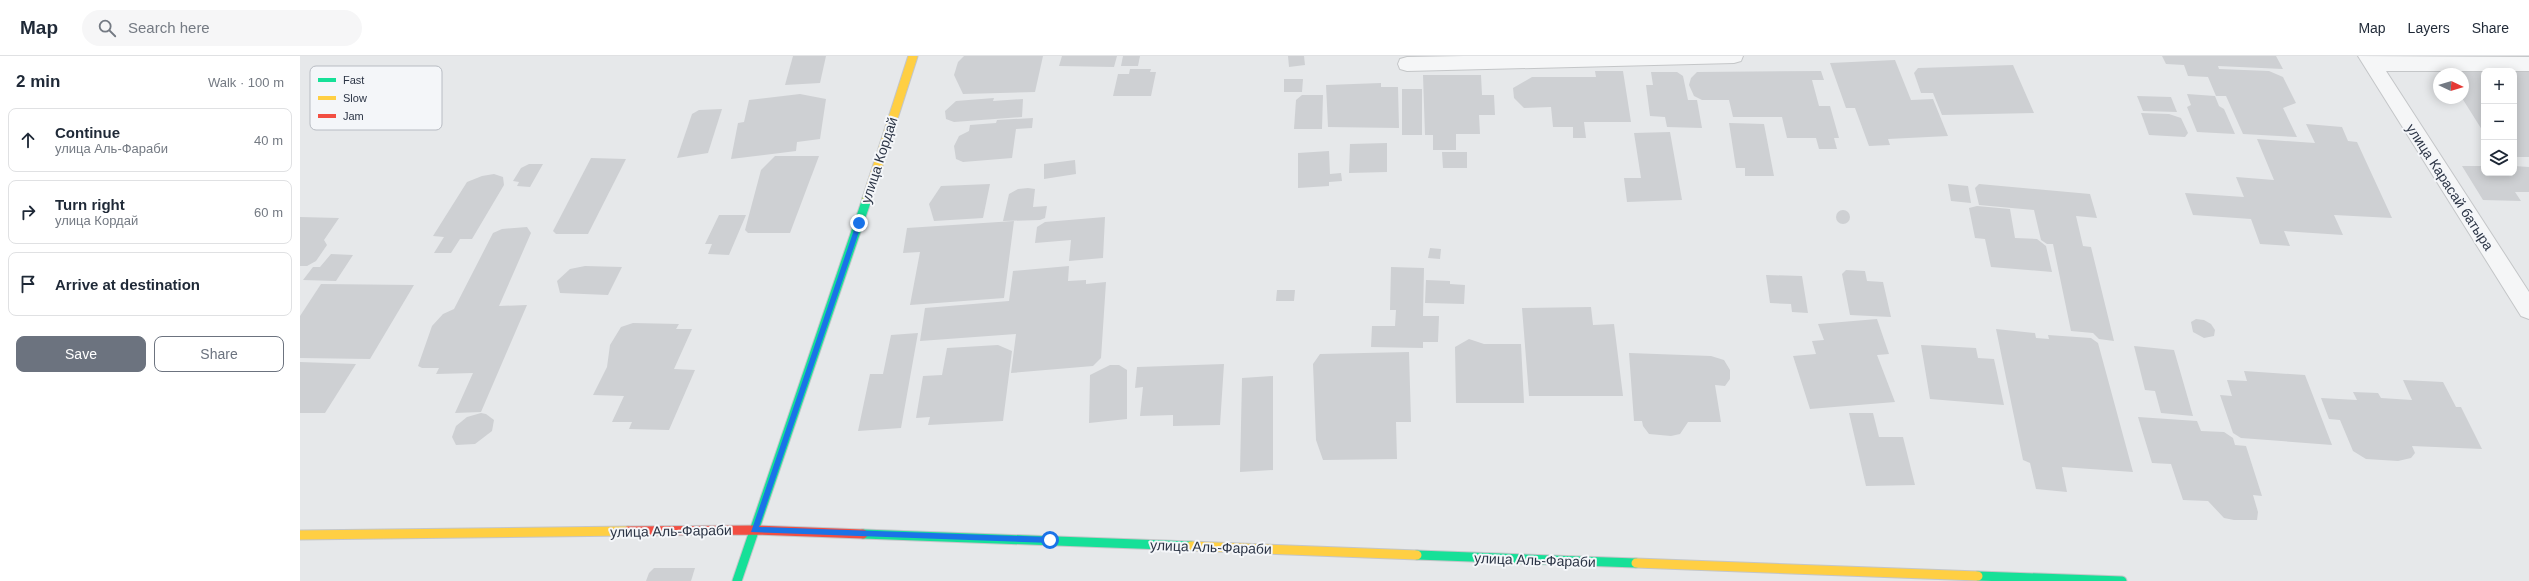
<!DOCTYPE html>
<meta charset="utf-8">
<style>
:root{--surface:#fff;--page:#f6f6f7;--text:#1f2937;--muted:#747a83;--line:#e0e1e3;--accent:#6c737f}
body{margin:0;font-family:Helvetica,sans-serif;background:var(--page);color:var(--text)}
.controls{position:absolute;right:12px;top:12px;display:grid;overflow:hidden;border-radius:8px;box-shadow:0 2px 10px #0003}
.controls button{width:36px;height:36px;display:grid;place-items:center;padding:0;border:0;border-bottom:1px solid var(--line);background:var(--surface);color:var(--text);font:20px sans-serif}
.compass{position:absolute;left:2133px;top:12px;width:36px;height:36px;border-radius:50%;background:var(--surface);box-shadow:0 2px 10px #0003;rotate:94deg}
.stop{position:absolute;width:12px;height:12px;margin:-9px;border:3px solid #1a73e8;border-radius:50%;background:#fff}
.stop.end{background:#1a73e8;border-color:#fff;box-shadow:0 1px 4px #0008}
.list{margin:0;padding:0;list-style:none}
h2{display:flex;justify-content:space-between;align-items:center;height:52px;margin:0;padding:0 16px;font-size:17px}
h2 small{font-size:13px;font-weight:400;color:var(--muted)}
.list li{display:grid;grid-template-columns:26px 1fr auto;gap:12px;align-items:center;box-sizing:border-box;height:64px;margin:0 8px 8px;padding:0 8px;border:1px solid var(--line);border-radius:8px}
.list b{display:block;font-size:15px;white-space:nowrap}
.list p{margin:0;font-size:13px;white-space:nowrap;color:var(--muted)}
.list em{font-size:13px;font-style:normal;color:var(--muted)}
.actions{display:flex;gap:8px;padding:12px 16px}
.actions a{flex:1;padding:9px 0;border:1px solid var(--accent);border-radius:8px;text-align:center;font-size:14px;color:var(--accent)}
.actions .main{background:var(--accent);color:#fff}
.icon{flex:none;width:22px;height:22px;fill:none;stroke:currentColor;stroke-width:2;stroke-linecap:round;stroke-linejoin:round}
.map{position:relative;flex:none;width:2229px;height:525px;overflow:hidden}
header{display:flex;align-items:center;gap:24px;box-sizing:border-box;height:56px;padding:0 20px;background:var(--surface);border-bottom:1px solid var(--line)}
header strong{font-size:19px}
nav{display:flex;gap:22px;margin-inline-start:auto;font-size:14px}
.search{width:280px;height:36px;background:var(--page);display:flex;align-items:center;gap:10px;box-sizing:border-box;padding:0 14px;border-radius:22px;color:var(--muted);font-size:15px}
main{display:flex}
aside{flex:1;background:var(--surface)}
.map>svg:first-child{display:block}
</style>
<header>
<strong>Map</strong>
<div class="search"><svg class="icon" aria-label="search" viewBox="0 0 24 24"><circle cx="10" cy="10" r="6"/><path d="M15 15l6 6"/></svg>Search here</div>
<nav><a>Map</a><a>Layers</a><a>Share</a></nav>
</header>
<main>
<aside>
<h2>2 min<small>Walk · 100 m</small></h2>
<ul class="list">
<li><svg class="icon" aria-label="ahead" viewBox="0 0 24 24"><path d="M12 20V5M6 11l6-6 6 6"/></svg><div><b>Continue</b><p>улица Аль-Фараби</p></div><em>40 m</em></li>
<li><svg class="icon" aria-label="right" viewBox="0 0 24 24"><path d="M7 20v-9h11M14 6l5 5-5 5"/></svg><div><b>Turn right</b><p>улица Кордай</p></div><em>60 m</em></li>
<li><svg class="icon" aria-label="arrive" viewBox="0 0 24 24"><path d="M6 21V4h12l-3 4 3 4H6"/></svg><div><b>Arrive at destination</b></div></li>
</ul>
<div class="actions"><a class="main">Save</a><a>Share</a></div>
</aside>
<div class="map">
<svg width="2229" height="525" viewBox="0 0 2229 525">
<rect width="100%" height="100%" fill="#e6e8ea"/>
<!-- building -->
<g fill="#ced0d3">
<polygon points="493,0 526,0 520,27 485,29"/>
<polygon points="664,0 743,0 735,36 663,38 654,19 658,6"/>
<polygon points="762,0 817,0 814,11 759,10"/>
<polygon points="823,0 840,0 838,10 821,10"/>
<polygon points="988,0 1004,0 1005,9 989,11"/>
<polygon points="1862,0 1976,0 1983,13 1918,10 1919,13 1969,15 1983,21 1996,47 1983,52 1997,81 1943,78 1926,40 1916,40 1908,21 1888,20 1884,9 1866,8"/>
<polygon points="1595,4 1611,44 1633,43 1648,80 1588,83 1590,89 1569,90 1555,52 1546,52 1530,7"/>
<polygon points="1713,9 1734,57 1642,59 1633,37 1621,37 1614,17 1618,12"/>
<polygon points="2143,12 2229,14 2229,101 2214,101 2214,15 2184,15 2184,77 2162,42 2163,18 2147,18"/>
<polygon points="830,13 851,13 850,16 856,16 851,40 813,40 818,18 829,18"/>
<polygon points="1295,15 1323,15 1331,66 1284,66 1286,82 1273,82 1273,71 1253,71 1251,51 1224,52 1214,42 1213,32 1232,21 1296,21"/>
<polygon points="1521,15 1524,24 1512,24 1519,50 1530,50 1539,82 1534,82 1537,93 1519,93 1516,82 1487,82 1482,61 1433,61 1429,44 1402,44 1394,40 1389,29 1391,22 1397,16"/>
<polygon points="1351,16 1377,16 1383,20 1388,44 1397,44 1402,72 1367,71 1365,61 1350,60 1346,29 1353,29"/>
<polygon points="1123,19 1181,19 1182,39 1194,39 1195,59 1179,59 1180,78 1156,78 1156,94 1133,94 1133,79 1125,79"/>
<polygon points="984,23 1003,23 1002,36 984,36"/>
<polygon points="1081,27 1081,31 1098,31 1099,72 1028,71 1026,29"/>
<rect x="1102" y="33" width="20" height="46"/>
<polygon points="500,38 526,43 520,83 497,86 496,95 431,103 438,67 444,66 449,44"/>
<polygon points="1887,38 1915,40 1919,50 1924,53 1935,78 1897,76 1887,51 1891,49"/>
<polygon points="1002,39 1023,39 1022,73 994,73 996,44"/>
<polygon points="1837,40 1871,41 1877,56 1843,55"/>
<polygon points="694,42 693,45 723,43 722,61 654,66 646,63 645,55 656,45"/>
<polygon points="422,53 408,97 377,102 392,58 399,54"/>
<polygon points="1841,57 1869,58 1881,62 1888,77 1885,81 1849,79"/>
<polygon points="733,62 732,72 716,73 712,102 663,106 656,103 654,90 659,80 669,75 670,69 696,67 697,64"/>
<polygon points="1429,67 1464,68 1474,120 1445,120 1445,112 1436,112"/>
<polygon points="2006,68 2042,71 2048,85 2057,86 2092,162 2034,159 2043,179 1984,175 1990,190 1960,188 1951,163 1893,159 1885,137 1944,141 1936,121 1974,124 1957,83 2015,87"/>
<polygon points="1370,76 1382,144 1327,146 1324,122 1341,122 1334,77"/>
<polygon points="1087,87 1087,116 1049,117 1050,88"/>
<polygon points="1029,95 1030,118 1041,117 1042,125 1029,126 1029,130 998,132 998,97"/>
<polygon points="1142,96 1167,96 1167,112 1143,112"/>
<polygon points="475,100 519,100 490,177 448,177 445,174 461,114"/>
<polygon points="291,102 326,103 288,178 256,178 253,175"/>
<polygon points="775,104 776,118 744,123 744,108"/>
<polygon points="229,108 243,108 230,131 217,130 219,126 213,125 221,112"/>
<polygon points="2162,110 2184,110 2184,117 2214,117 2214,110 2229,111 2229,136 2215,136 2221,145 2183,144"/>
<polygon points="194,118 203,121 204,129 172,183 160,183 151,197 134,197 144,181 133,180 167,126 182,120"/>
<polygon points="690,128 683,162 634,165 629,148 641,130"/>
<polygon points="1648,128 1668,130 1671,147 1651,145"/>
<polygon points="1679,128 1790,138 1797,162 1776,160 1783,190 1791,191 1814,285 1799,283 1793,277 1771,275 1753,188 1747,188 1741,184 1734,154 1679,149 1675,132"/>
<polygon points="728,132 735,133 733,151 747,150 745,162 740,164 703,165 709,138 718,133"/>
<polygon points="1677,150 1710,153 1715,182 1737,183 1746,190 1752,216 1691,211 1685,183 1675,182 1669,152"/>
<circle cx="1543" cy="161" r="7"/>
<polygon points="419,159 446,159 429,199 408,198 412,188 405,188"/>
<polygon points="0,161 39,162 24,184 27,189 16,205 7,210 0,210"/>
<polygon points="805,161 803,202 769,205 771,184 735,187 737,171 745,166"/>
<polygon points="714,165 704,242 610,249 620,196 603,197 607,172"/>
<polygon points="227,171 231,177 199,250 227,249 181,356 155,357 173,317 136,318 139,312 122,312 118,310 132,270 143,258 154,253 193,177 202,173"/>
<polygon points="1130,192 1141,193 1140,203 1128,202"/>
<polygon points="31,198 53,199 36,225 3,224 13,211 20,211"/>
<polygon points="285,210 322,211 308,239 260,237 257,225 270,213"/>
<polygon points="769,210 768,225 786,224 786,228 806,226 801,302 793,310 711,317 716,278 620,285 625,252 709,245 713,215"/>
<polygon points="1091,211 1124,212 1123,260 1139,260 1138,286 1123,286 1123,292 1071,291 1072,270 1095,270 1096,254 1090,254"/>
<polygon points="1546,214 1565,215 1567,225 1583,226 1591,261 1550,259 1542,218"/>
<polygon points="1466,219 1502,220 1508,257 1492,256 1491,248 1470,247"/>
<polygon points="1126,224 1150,225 1150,228 1165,229 1164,248 1125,247"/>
<polygon points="21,228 114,229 70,303 0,302 0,260"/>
<polygon points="977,234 995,234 994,245 976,245"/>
<polygon points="1291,251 1293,269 1314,268 1323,340 1229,340 1222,252"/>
<polygon points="1577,263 1589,298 1577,299 1595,346 1510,353 1493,300 1516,298 1512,285 1524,284 1518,268"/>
<polygon points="1896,263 1904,264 1911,268 1915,274 1914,280 1904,282 1893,276 1891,266"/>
<polygon points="333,267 379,268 376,273 392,273 374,313 395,314 369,374 329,373 332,366 312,366 324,340 293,339 307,311 310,289 321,271"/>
<polygon points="1696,273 1735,277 1736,282 1749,283 1748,279 1791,282 1798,287 1833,416 1762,411 1767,436 1736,433 1730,407 1723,404"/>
<polygon points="618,277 601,372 558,375 570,318 583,318 591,279"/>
<polygon points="1169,283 1184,288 1221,288 1224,347 1156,347 1155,291"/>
<polygon points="698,289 712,295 703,365 628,369 630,361 616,362 623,320 642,319 647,292"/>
<polygon points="1621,289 1676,292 1678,302 1694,303 1704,349 1630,343"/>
<polygon points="1834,290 1874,294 1893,360 1861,357 1855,335 1845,334"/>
<polygon points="1109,296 1111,366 1096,366 1097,403 1023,404 1016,384 1013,308 1020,298"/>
<polygon points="1329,297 1411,300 1424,304 1430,314 1430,323 1425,330 1415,329 1421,366 1388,366 1380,378 1371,380 1349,378 1343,370 1342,365 1334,365"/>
<polygon points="0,306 56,308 25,357 0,357"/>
<polygon points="924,308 920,369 873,370 873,359 840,360 843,331 835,332 837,311"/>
<polygon points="810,309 819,309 827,314 827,363 789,367 790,319"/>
<polygon points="1944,315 2005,319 2032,389 1941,382 1933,377 1920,339 1932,340 1927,324 1947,325"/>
<polygon points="973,320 973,414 940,416 942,322"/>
<polygon points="2103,324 2143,326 2156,351 2161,351 2182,393 2112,390 2115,397 2111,402 2098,405 2066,403 2053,395 2040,364 2029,363 2021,342 2057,344 2053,336 2078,337 2081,342 2112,344"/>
<polygon points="181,357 186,358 194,364 192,375 175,388 156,389 152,381 156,370 167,361"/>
<polygon points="1549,357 1573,357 1579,381 1603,381 1615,429 1566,430"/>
<polygon points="1838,361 1897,365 1901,375 1924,376 1933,382 1935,389 1946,390 1962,440 1953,439 1958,456 1957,464 1934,464 1924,462 1908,445 1883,444 1871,408 1852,407"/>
<polygon points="354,512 395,512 391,525 346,525 349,517"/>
</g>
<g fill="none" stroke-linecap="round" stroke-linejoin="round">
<defs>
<g id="street">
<polygon points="1164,0 1443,0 1441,5 1434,7 1107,15 1100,13 1098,8 1100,3 1107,1"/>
<polygon points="2058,0 2229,1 2229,15 2086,15 2229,236 2229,263 2221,260"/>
</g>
<g id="fast">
<polyline points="563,478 891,490"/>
<polyline points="1117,499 1336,507"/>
<polyline points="1678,520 1822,525"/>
<polyline points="437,525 567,143"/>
</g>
<g id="slow">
<polyline points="567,143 613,0"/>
<polyline points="0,479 328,475"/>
<polyline points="891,490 1117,499"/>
<polyline points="1336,507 1678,520"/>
</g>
<polyline id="jam" points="328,475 454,474 563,478"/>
</defs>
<!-- street casing -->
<use href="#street" stroke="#c4c6c8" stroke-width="2"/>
<!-- fast casing -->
<use href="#fast" stroke="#c4c6c8" stroke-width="11"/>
<!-- slow casing -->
<use href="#slow" stroke="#c4c6c8" stroke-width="11"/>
<!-- jam casing -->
<use href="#jam" stroke="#c4c6c8" stroke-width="11"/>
<!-- street -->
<use href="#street" fill="#f5f6f7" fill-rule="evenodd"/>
<!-- fast -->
<use href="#fast" stroke="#16e098" stroke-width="9"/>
<!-- slow -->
<use href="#slow" stroke="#ffcf43" stroke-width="9"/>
<!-- jam -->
<use href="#jam" stroke="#f24e42" stroke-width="9"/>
</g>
<!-- route -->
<polygon fill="#1a73e8" points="557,165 562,167 459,471 750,481 754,484 753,487 451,476"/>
<g text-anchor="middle" stroke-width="4" stroke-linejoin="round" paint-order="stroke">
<!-- street labels -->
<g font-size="14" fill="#2b3445" stroke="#f4f6f9">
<text transform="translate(579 104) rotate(-72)" y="5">улица Кордай</text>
<text transform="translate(2150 131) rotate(57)" y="5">улица Карасай батыра</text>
<text transform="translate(371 475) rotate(-1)" y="5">улица Аль-Фараби</text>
<text transform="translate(911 491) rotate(2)" y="5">улица Аль-Фараби</text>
<text transform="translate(1235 504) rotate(2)" y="5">улица Аль-Фараби</text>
</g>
</g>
<!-- legend -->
<rect x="10" y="10" width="132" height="64" rx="6" fill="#f4f6f9" stroke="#b8bcc3" stroke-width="1"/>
<rect x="18" y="22" width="18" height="4" fill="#16e098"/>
<rect x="18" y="40" width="18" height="4" fill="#ffcf43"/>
<rect x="18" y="58" width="18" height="4" fill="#f24e42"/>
<g font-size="11" fill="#2b3445">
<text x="43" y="28">Fast</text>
<text x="43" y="46">Slow</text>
<text x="43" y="64">Jam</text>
</g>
</svg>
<div class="controls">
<button>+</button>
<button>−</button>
<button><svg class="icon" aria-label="layers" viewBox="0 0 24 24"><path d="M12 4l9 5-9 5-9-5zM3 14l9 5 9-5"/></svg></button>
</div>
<svg class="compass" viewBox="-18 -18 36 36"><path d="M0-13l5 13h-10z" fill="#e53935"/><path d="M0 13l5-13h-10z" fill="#747a83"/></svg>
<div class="stop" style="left:750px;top:484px"></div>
<div class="stop end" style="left:559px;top:167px"></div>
</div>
</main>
